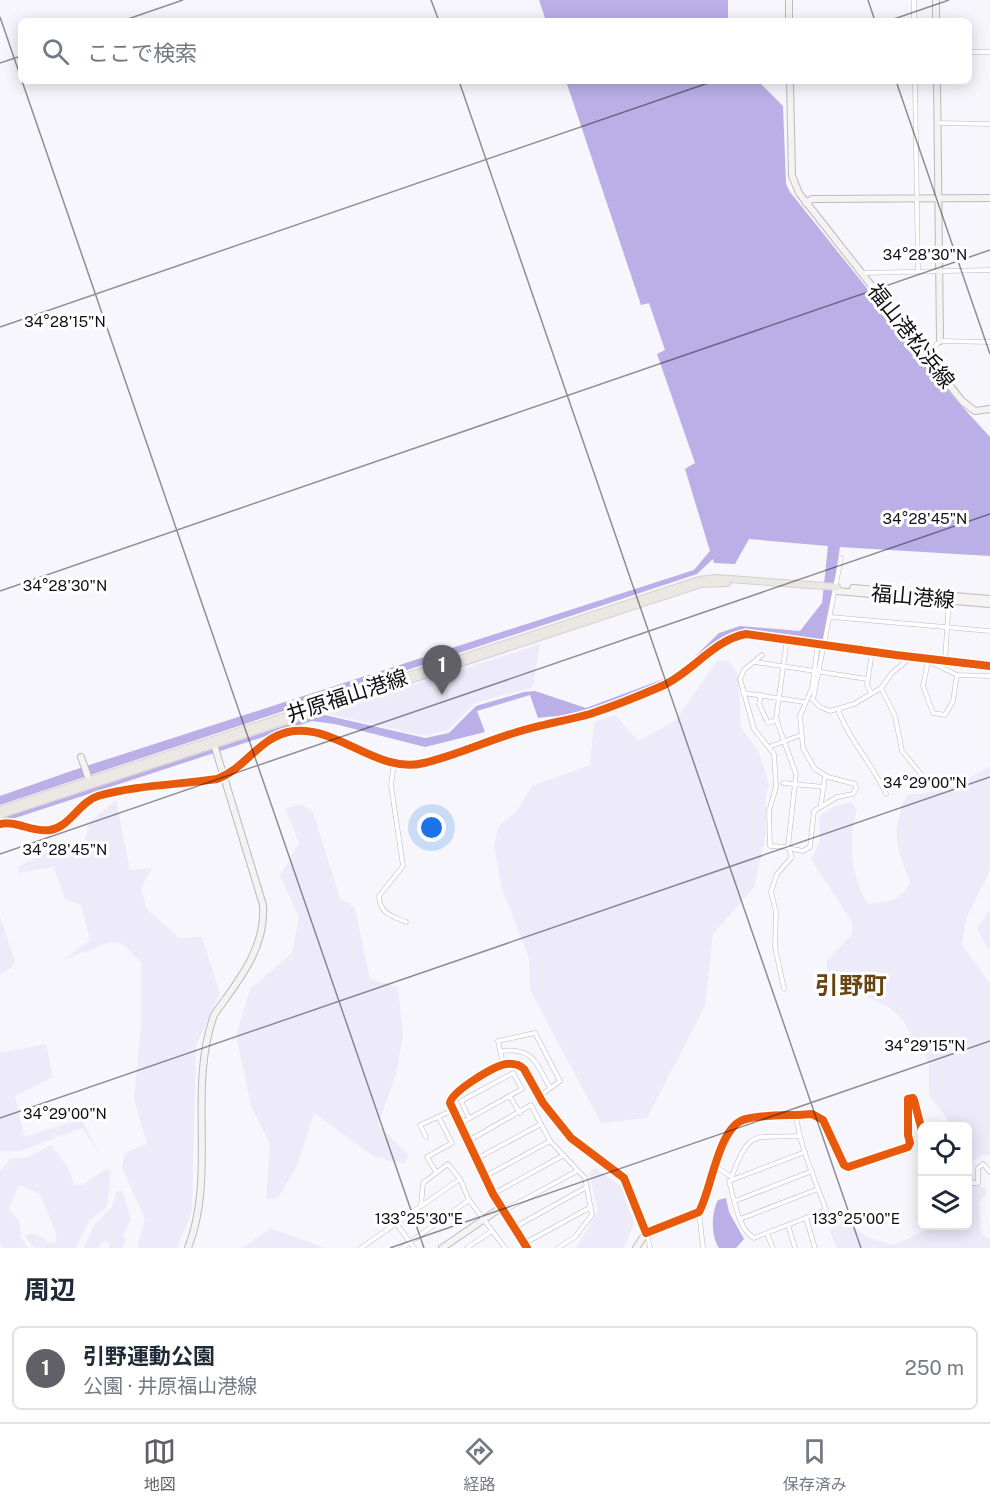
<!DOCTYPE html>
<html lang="ja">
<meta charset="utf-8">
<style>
:root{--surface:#fff;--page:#f2f2f3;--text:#1f2937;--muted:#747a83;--line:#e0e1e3;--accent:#616066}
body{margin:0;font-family:"Public Sans","Noto Sans JP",sans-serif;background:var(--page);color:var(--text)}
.controls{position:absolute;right:18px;bottom:18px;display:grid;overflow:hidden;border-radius:9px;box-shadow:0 3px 15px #0003}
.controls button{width:54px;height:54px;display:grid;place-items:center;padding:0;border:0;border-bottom:2px solid var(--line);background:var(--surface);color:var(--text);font:30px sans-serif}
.you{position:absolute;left:432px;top:828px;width:21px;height:21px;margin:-15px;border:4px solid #fff;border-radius:50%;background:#1a73e8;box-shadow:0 0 0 9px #1a73e833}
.badge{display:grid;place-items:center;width:39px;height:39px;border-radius:50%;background:var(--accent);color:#fff;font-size:20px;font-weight:700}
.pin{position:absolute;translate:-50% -50px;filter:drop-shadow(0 2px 3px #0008)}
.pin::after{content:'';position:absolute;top:32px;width:21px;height:18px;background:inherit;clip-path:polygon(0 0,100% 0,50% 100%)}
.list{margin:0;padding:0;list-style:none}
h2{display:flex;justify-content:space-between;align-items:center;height:78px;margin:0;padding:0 24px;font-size:26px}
h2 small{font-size:20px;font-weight:400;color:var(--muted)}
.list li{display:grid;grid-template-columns:39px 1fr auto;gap:18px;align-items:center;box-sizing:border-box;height:84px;margin:0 12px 12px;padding:0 12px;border:2px solid var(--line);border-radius:9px}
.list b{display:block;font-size:22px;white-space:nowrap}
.list p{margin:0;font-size:20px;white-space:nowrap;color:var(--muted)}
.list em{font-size:20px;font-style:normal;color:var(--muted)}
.icon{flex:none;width:33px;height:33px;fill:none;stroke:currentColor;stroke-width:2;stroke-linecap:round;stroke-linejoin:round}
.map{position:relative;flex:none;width:990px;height:1248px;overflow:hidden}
.search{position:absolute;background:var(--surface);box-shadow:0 3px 15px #0003;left:18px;right:18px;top:18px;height:66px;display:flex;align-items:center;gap:15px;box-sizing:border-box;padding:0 21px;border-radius:9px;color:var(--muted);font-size:22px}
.sheet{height:174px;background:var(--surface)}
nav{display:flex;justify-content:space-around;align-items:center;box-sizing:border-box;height:84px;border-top:2px solid var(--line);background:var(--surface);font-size:16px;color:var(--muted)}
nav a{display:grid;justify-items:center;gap:3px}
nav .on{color:var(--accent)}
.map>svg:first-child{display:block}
</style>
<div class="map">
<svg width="990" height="1248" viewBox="0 0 990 1248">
<rect width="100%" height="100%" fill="#f7f6fc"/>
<!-- green -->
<g fill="#edeafa">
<polygon points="540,644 533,687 475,703 448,730 425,736 325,713"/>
<polygon points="728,660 738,674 741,727 759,752 769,785 766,795 766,834 754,887 713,934 705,1006 647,1118 601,1123 530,990 529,958 501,886 494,845 499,826 516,812 532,786 590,765 594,722 615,715 638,741 675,721 717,661"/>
<path d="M990,766V870L966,919L962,944L990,984V1155H982L971,1162L970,1173L979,1186L985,1188L987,1193L979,1203L981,1234L990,1239V1248H837L829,1229L845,1222L869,1238L894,1245L928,1229L930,1226H968V1126H947L948,1120L929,1095V1061C914,1045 916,1043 906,1026C891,999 858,995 831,988L826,962L852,934V922L811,859L820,842L819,816L833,807L851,802L857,809C848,842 850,872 867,903C886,904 902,900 910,882C895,844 891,832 907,794C940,795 962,783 990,766Z"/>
<polygon points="116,800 130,870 152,868 141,888 147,909 179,938 202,937 220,994 196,1045 192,1211 177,1248 137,1248 145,1220 122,1167 125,1153 147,1144 134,1099 141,1024 141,963 123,944 111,942 63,960 90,940 81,905 65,899 54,867 19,873 18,867 45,853 69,858 84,842 90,822"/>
<polygon points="302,804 313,812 340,898 355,908 370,979 398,987 403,1035 396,1075 378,1125 408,1154 405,1164 375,1157 314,1113 297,1165 278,1198 266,1199 270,1144 251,1106 236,1036 250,989 292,953 299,917 280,876 299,843 285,809"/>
<polygon points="990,910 990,948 988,949 977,928"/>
<polygon points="0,916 15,962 11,968 0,974"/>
<polygon points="46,1044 53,1077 15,1096 24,1137 81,1119 102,1157 82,1128 20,1151 0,1151 0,1053"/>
<path d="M51,1145L68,1167L74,1184L83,1185L106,1169L111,1171L107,1206L90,1220L75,1248H34L25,1236C34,1229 42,1239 50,1243H55L57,1235L40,1194L19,1185L9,1209L20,1222L21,1237L28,1248H3L0,1244V1171L10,1159L27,1157Z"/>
<polygon points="595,1168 622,1187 625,1198 634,1223 624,1248 576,1248 598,1211 589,1173"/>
<polygon points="122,1190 131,1219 123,1236 126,1239 123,1248 109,1248 110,1242 102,1242 98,1248 84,1248 94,1225 112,1207 117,1191"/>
<polygon points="271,1228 325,1248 242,1248"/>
</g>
<!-- water -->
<g fill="#baafe6">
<polygon points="539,0 728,0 728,21 546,21"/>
<path d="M566,81H758L783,106L786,184L790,192L957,401L990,437V556L840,547L824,642L751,630C716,634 699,664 669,679C646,691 603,708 578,714C563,718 552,715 538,718L530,695L477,711L485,732L425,747L335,724L312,721L0,823V819L320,714L425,738L449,733L476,706L524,692L535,691L586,708L666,678L683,668L719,633L740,626L800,631L822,603L828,546L749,539L735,564L714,563L713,559L697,574L0,805V796L77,769L694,570L710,551L685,469L695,463L657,354L665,350L649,303L641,305Z"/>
<path d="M726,1198L729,1212L744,1239L736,1248H719C711,1236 711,1213 718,1200Z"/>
</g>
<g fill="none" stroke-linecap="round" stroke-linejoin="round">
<defs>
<g id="street">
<polyline points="914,0 914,21"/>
<polyline points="969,52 990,52"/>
<polyline points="915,81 918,270"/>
<polyline points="938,123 990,124"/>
<polyline points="862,273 990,270"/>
<polyline points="926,355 940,341 990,342"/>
<polyline points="831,617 990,631"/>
<polyline points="762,655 744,670 740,679 754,729 774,754 776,787 769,811 770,846 788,847"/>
<polyline points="945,660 949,600"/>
<polyline points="928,661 923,686 933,713 945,715 953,701 957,675"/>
<polyline points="928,661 957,675 990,676"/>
<polyline points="755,662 867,679"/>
<polyline points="881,688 895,716 902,751 925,779"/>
<polyline points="743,693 804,702"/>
<polyline points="871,693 867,685 872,652"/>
<polyline points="761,695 759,704 768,723 777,720"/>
<polyline points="812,699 820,707 830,711 854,704 881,688 892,673 911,657"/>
<polyline points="813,699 841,558"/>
<path d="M838,709C849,741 873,764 886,794"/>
<polyline points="769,747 801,735"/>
<path d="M394,763L391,785L403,866L379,896C380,914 392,916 406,922"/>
<polyline points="783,783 824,787"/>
<polyline points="821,804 825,776"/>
<path d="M0,824C17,820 32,833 50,830C70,827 79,802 98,796C136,785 178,785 217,779C245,769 258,739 288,732C335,722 376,775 424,763C454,756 484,742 514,733C539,725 565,721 590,714C614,706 639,696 662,686C693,672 713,640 746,634L896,655L990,666"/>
<polyline points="788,848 803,851 810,847 814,811 837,797 853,794 856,788 855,784 828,777 815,769 803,748 800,716 812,688 818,644"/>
<polyline points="784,989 775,947 776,912 771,892 777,874 792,857 788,847 796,774 776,719 787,639"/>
<path d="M501,1051C533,1047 536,1062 550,1088"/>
<polyline points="503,1064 498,1041 535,1033 560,1081 540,1096"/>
<polyline points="510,1097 520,1113"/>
<path d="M796,1115C800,1148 815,1179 826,1210L754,1238C738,1229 734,1198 729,1181L805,1152"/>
<polyline points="459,1124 522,1089 513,1073 461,1101 469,1118"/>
<polyline points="940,1126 955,1126"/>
<polyline points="426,1137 420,1125 451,1111"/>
<polyline points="468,1141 531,1105 550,1141 585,1178 592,1215 575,1237 558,1248"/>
<polyline points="478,1158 541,1124"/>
<polyline points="716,1167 733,1178"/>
<polyline points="436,1172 427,1157 452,1143 439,1118"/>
<path d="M732,1176C750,1129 752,1138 799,1136"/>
<polyline points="484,1177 550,1141"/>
<polyline points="968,1177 973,1183 978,1183 978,1168 983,1164 990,1172"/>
<polyline points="493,1194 564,1155"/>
<polyline points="735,1201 812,1171"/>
<polyline points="421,1206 460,1179"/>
<polyline points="505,1210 577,1171"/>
<polyline points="699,1212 703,1248"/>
<polyline points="806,1218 815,1248"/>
<polyline points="740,1219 818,1189"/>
<polyline points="396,1223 414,1248"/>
<polyline points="788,1225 795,1248"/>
<polyline points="515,1227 587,1187"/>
<polyline points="647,1234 650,1248"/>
<polyline points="767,1234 773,1248"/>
<polyline points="525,1243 591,1207"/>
<polyline points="361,1248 421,1206 423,1183 448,1164 460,1179 469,1200 505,1248"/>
<polyline points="402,1248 469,1200"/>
<polyline points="467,1248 492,1231"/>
<path d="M527,1248L493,1194L450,1103C452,1091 494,1066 506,1064C514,1063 519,1064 524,1069L543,1103L571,1138L624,1178L646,1233L699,1212C712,1189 718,1125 746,1119C767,1114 790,1116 812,1114L823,1120L844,1165L848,1167L908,1147L910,1143L908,1135V1099L913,1098L914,1100L922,1131"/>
</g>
<g id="secondary">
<polyline points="789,0 789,21"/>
<polyline points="936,0 936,21"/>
<polyline points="790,81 792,176 799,193 962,401 975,411 990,409"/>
<polyline points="937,81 940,341"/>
<polyline points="806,203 812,199 990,198"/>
<polyline points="853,588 935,595"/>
<polyline points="836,591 990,604"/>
<polyline points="954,596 990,599"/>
<polyline points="81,757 91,785"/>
<path d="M188,1248C217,1174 187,1090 214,1015C238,981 266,949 263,905L213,741"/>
<polyline points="442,1248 502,1207"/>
<polyline points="636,1248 646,1233"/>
</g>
<g id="primary">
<polyline points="0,810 699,580 716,578 837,587"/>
<polyline points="0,815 701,584 727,583"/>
</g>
</defs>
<!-- street casing -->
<use href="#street" stroke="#bababf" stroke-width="5"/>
<!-- secondary casing -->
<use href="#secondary" stroke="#bababf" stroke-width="8"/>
<!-- primary casing -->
<use href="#primary" stroke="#d1d1d4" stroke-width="8"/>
<!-- street -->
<use href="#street" stroke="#fefeff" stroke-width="4"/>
<!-- secondary -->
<use href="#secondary" stroke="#f4f3f1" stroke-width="6"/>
<!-- primary -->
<use href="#primary" stroke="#ebe8e4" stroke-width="6"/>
<defs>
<g id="cycleway">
<path d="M0,824C17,820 32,833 50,830C70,827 79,802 98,796C136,785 178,785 217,779C245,769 258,739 288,732C335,722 376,775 424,763C454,756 484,742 514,733C539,725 565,721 590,714C614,706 639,696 662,686C693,672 713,640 746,634L896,655L990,666"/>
<path d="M527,1248L493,1194L450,1103C452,1091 494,1066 506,1064C514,1063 519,1064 524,1069L543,1103L571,1138L624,1178L646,1233L699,1212C712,1189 718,1125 746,1119C767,1114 790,1116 812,1114L823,1120L844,1165L848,1167L908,1147L910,1143L908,1135V1099L913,1098L914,1100L922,1131"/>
</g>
</defs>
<!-- cycleway casing -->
<use href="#cycleway" stroke="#fff" stroke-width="11"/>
<!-- cycleway -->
<use href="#cycleway" stroke="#e8590c" stroke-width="8"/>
</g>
<!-- ticks -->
<path fill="none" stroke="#100f15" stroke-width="1.5" stroke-opacity="0.45" d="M431,0L439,21M868,0L875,21M0,17L21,78M122,21L183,0M888,21L949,0M0,63L21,56M22,81L424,1248M459,81L861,1248M896,81L990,354M0,327L714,81M0,591L990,250M0,854L990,514M0,1118L990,777M390,1248L990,1041"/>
<g text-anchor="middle" stroke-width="6" stroke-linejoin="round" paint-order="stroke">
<!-- street labels -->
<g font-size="21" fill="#100f15" stroke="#fff">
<text transform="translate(911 336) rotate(52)" y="7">福山港松浜線</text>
<text transform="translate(913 597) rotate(5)" y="7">福山港線</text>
<text transform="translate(347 696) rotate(-18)" y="7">井原福山港線</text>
</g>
<!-- quarter labels -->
<g font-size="24" font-weight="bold" fill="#684412" stroke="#fff">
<text x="851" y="994">引野町</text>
</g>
</g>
<g font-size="15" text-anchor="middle" fill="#100f15" stroke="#fff" stroke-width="6" stroke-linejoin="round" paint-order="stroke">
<text x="925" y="260">34°28'30"N</text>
<text x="65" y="327">34°28'15"N</text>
<text x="925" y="524">34°28'45"N</text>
<text x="65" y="591">34°28'30"N</text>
<text x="925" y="788">34°29'00"N</text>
<text x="65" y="855">34°28'45"N</text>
<text x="925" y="1051">34°29'15"N</text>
<text x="65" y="1119">34°29'00"N</text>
<text x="419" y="1224">133°25'30"E</text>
<text x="856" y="1224">133°25'00"E</text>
</g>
</svg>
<div class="controls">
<button><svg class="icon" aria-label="locate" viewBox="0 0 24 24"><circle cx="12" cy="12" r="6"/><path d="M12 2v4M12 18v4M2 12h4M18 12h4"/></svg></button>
<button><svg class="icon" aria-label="layers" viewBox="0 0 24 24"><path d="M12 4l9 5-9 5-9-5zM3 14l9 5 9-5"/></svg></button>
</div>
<div class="you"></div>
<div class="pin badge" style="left:442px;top:695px">1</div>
<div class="search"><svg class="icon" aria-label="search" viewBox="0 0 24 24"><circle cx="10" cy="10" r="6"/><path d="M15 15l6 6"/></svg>ここで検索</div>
</div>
<section class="sheet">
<h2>周辺<small></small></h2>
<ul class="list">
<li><span class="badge">1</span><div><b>引野運動公園</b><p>公園 · 井原福山港線</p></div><em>250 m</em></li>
</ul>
</section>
<nav>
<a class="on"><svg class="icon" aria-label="map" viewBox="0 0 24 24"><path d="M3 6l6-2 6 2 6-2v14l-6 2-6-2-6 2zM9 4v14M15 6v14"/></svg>地図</a>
<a><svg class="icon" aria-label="directions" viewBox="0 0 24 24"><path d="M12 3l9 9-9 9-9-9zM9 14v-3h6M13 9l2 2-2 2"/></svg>経路</a>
<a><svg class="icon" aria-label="saved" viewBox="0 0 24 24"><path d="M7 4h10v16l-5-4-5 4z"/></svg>保存済み</a>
</nav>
